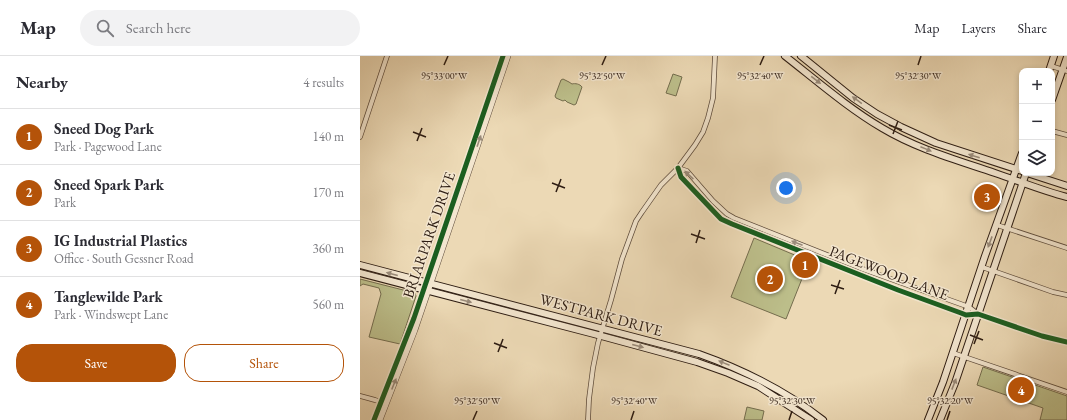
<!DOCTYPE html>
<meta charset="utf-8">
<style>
:root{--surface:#fff;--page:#f2f2f3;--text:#2b2b33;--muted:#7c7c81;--line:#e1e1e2;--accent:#b45309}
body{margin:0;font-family:"EB Garamond",serif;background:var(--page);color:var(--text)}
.controls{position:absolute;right:12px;top:12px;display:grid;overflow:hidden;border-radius:8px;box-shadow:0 2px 6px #0003}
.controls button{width:36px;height:36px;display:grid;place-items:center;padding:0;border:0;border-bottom:1px solid var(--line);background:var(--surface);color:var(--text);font:20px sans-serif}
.you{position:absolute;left:426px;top:132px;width:14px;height:14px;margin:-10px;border:3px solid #fff;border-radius:50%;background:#1a73e8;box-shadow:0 0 0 6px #1a73e833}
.badge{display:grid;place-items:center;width:26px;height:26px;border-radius:50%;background:var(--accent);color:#fff;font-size:13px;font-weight:700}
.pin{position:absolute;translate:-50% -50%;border:2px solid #fff;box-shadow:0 1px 4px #0006}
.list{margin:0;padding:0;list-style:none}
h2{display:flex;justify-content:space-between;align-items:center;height:52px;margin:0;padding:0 16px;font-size:17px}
h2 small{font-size:13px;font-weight:400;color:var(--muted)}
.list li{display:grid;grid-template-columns:26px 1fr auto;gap:12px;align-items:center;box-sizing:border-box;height:56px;padding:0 16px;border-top:1px solid var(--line)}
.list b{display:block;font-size:15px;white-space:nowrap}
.list p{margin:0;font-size:13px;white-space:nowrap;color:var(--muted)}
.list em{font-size:13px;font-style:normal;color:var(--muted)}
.actions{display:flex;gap:8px;padding:12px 16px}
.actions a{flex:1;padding:9px 0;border:1px solid var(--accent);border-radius:16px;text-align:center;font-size:14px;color:var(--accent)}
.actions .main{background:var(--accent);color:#fff}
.icon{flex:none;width:22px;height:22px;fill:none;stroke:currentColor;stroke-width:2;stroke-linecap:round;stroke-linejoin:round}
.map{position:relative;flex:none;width:707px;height:364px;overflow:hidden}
header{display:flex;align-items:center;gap:24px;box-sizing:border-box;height:56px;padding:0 20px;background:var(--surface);border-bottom:1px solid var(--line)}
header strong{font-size:19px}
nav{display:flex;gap:22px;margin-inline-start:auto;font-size:14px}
.search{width:280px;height:36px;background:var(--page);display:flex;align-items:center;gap:10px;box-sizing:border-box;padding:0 14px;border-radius:22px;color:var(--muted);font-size:15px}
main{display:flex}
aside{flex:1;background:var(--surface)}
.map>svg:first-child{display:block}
</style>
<header>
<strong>Map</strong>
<div class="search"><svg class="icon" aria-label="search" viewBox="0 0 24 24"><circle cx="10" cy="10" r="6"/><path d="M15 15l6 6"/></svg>Search here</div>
<nav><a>Map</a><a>Layers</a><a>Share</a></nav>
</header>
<main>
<aside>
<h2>Nearby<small>4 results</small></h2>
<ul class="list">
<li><span class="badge">1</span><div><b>Sneed Dog Park</b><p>Park · Pagewood Lane</p></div><em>140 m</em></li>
<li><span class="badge">2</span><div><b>Sneed Spark Park</b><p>Park</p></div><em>170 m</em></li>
<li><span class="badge">3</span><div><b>IG Industrial Plastics</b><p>Office · South Gessner Road</p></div><em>360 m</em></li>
<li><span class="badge">4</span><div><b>Tanglewilde Park</b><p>Park · Windswept Lane</p></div><em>560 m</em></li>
</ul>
<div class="actions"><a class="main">Save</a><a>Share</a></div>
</aside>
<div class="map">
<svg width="707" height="364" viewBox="0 0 707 364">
<rect width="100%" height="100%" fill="#ecd9b5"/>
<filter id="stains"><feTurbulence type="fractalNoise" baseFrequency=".005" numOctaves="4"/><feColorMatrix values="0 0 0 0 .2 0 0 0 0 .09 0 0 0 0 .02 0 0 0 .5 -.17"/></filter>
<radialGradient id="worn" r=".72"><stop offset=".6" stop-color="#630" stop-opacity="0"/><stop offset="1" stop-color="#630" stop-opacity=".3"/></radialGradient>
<!-- green -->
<g fill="#bcbe8a" stroke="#746d4e">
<polygon points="313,18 322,21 316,40 306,37"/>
<path d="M203,23L209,26L212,28C215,27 220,28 222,31L216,48L214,49L207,46L205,44L203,45L196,42L195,40L201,24Z"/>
<polygon points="394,182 449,205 426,263 371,241"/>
<polygon points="0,223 55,237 56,240 40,288 9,281 21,238 19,232 3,228 0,230"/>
<polygon points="623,311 707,340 707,364 680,364 683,352 617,329"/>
<polygon points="387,351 404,355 402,364 384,364"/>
</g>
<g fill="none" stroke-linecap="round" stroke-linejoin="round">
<defs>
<g id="minor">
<polyline points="691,10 707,15"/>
<polyline points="692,75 707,79"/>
<polyline points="0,81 27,0"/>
<polyline points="318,112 321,121 361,163 372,168 538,234 601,257 606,259 618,258 682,280 707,286"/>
<polyline points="318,112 327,115 353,145 367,158 374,162 500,212 609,251 618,258"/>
<polyline points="637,169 707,192"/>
<polyline points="622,211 693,236 707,239"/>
<polyline points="593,297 707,336"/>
<polyline points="0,340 15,344 24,347"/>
<polyline points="228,364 229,343 233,312 238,287 251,244 262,203 276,165 282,156 301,129 318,112 335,89 343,76 348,62 353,42 355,0"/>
</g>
<g id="tertiary">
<polyline points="14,364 54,262 143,0"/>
<polyline points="20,364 55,274 148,0"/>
</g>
<g id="secondary">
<path d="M425,0C457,25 488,52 522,72C557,93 597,104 635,117C659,125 683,135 707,141"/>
<polyline points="441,0 493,42 517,58 541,71 576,87 662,115"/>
<polyline points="689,15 694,0"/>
<polyline points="692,44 707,1"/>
<polyline points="667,117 707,130"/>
<path d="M0,209L339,298C384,314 426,335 463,364"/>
<polyline points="0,217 234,278 337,306 368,317 398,330 451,364"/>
<polyline points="568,364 583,326 625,200 662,97"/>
<polyline points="580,364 595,327 666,117"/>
</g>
</defs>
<!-- minor casing -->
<use href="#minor" stroke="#5d4b3b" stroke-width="5.5"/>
<!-- tertiary casing -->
<use href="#tertiary" stroke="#5d4b3b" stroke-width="6"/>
<!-- secondary casing -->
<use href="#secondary" stroke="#2d1c12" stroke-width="8"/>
<!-- minor -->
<use href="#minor" stroke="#f3e6cf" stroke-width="4"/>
<!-- tertiary -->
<use href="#tertiary" stroke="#f3e6cf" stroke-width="5"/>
<!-- secondary -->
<use href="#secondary" stroke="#f3e6cf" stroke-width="6"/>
<defs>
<g id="cycleway">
<polyline points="318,112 321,121 361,163 372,168 538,234 601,257 606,259 618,258 682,280 707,286"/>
<polyline points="14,364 54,262 143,0"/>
</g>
</defs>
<!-- cycleway casing -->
<use href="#cycleway" stroke="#f3e6cf" stroke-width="8"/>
<!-- cycleway -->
<use href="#cycleway" stroke="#1b5e20" stroke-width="5"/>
</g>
<!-- one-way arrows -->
<defs><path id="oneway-solid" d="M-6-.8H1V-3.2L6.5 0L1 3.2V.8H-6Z"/></defs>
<g fill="#9a8b7a">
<use href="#oneway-solid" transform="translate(456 24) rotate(37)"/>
<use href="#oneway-solid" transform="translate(497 44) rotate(-144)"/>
<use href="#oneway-solid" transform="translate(119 85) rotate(-71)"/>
<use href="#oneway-solid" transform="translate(566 93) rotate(22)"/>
<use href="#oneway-solid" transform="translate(614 100) rotate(-163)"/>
<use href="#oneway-solid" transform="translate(329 119) rotate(-137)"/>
<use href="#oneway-solid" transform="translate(630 186) rotate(110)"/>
<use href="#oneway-solid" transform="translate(437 187) rotate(-159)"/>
<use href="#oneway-solid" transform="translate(32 218) rotate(-165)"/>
<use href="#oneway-solid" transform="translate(106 245) rotate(14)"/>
<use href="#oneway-solid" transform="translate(278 290) rotate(15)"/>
<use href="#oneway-solid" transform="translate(364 307) rotate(-158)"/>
<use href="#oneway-solid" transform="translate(34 328) rotate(-68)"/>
<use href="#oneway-solid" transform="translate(594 328) rotate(-69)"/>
</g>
<!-- ticks -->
<path fill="none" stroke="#2d1c12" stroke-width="1.5" d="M84,9L88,0M242,9L246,0M400,9L404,0M558,9L561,0M529,69L542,74M53,76L66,81M533,78L538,65M57,85L62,72M192,127L205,132M196,136L201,123M331,178L345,183M336,187L340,174M471,229L484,233M475,238L480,224M610,279L623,284M134,287L147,292M614,288L619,275M138,296L143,283M113,364L117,355M271,364L274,355M429,364L432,355M587,364L590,355"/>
<g text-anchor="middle" stroke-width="3" stroke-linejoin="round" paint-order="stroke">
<!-- street labels -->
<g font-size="15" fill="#2d1c12" stroke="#f3e6cf">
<text transform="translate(69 179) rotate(-71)" y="5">BRIARPARK DRIVE</text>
<text transform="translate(529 217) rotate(21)" y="5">PAGEWOOD LANE</text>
<text transform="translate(241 259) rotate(15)" y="5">WESTPARK DRIVE</text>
</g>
</g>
<g font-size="10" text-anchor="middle" fill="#2d1c12" stroke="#f3e6cf" stroke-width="3" stroke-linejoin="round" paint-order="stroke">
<text x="84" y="23">95°33'00"W</text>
<text x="558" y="23">95°32'30"W</text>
<text x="242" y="23">95°32'50"W</text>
<text x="400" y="23">95°32'40"W</text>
<text x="117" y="348">95°32'50"W</text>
<text x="274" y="348">95°32'40"W</text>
<text x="432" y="348">95°32'30"W</text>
<text x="590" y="348">95°32'20"W</text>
</g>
<rect width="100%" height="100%" filter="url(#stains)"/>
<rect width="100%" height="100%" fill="url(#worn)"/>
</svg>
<div class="controls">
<button>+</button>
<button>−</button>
<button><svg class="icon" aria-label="layers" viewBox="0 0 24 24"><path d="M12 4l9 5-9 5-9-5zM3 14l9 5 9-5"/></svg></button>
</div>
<div class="you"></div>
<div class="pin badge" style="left:445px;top:209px">1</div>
<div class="pin badge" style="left:410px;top:223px">2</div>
<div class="pin badge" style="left:627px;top:141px">3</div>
<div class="pin badge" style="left:661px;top:334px">4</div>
</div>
</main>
